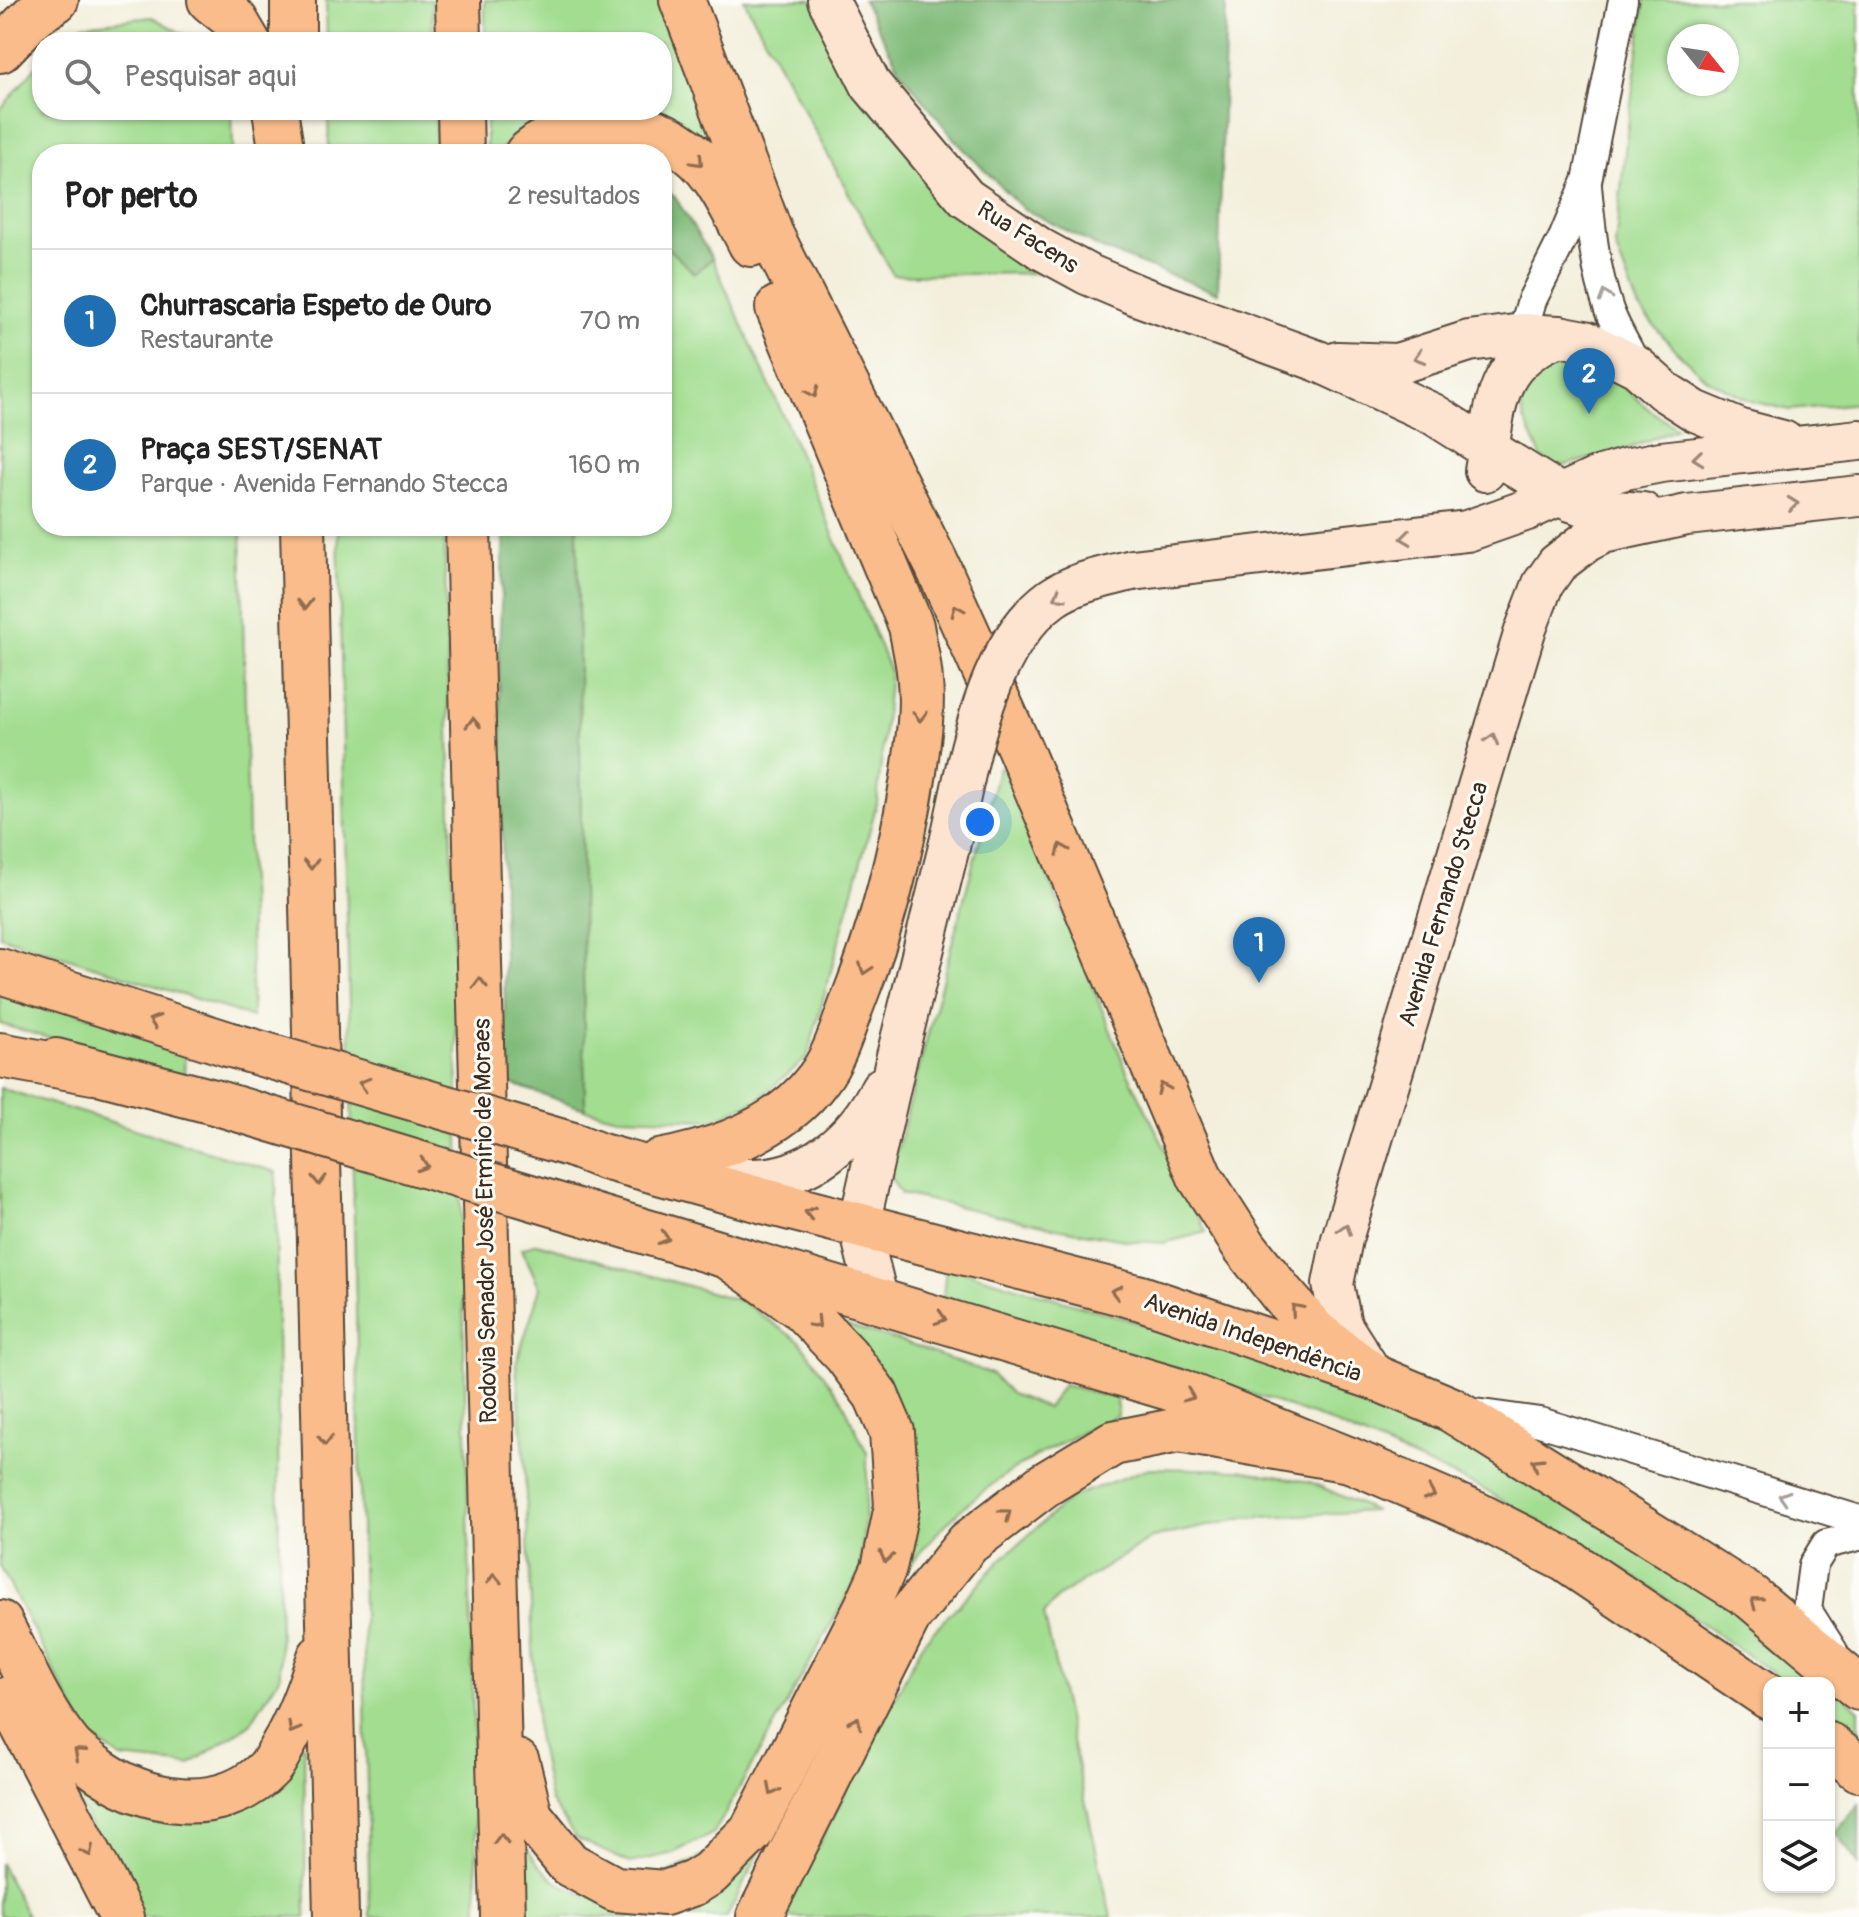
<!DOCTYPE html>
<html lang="pt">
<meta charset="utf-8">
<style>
:root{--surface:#fff;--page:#f6f6f6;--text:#222;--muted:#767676;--line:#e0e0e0;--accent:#1f6fb2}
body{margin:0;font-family:Pangolin,sans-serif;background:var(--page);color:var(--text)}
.controls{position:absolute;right:24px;bottom:24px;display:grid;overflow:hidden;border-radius:16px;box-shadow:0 2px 6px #0004}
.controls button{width:72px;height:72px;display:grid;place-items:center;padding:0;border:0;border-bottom:2px solid var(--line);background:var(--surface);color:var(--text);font:40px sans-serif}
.compass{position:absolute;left:1667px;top:24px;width:72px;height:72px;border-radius:50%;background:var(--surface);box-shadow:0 2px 6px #0004;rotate:120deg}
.you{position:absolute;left:980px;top:822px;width:28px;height:28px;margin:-20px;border:6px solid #fff;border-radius:50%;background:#1a73e8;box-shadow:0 0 0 12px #1a73e833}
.badge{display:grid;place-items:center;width:52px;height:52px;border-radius:50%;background:var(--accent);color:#fff;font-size:26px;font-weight:700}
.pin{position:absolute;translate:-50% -66px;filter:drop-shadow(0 2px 4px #0008)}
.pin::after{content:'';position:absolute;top:42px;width:28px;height:24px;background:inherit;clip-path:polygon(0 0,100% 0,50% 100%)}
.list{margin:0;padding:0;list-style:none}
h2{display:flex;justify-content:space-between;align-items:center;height:104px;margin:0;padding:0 32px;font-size:34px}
h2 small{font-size:26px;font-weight:400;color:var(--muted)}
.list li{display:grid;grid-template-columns:52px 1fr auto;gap:24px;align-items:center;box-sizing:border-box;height:144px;padding:0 32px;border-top:2px solid var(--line)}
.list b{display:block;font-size:30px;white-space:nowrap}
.list p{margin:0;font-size:26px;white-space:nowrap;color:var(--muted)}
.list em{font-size:26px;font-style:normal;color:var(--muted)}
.icon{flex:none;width:44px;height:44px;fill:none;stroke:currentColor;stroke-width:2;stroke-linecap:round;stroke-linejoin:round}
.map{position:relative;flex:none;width:1859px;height:1917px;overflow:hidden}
.search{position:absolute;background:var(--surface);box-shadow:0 2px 6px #0004;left:32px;top:32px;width:640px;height:88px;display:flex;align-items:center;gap:20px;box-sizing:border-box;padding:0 28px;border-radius:32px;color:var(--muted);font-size:30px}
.panel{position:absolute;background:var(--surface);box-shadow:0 2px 6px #0004;left:32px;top:144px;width:640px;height:392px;border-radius:32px}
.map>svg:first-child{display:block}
</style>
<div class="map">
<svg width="1859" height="1917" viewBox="0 0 1859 1917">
<rect width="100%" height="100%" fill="#fdfcf7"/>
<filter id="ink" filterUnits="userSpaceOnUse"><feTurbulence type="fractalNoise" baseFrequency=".0125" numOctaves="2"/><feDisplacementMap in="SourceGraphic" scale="16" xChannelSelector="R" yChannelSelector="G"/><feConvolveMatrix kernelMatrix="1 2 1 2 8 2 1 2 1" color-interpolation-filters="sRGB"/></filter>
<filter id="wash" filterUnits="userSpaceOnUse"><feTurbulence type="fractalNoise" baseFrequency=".006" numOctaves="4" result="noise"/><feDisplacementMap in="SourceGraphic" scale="32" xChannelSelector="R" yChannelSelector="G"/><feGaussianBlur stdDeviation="1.8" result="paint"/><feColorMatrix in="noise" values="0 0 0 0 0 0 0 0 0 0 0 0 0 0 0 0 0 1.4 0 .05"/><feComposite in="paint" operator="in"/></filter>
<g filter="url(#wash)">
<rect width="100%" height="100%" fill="#f3efdc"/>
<!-- green -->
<g fill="#a2dd90" stroke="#6e8457" stroke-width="2" fill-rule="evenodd">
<polygon points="326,0 432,0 433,42 327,42"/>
<polygon points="485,0 673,0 739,165 637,110 662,110 662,42 485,42"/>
<polygon points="744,0 812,0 956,209 1043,273 893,275"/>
<path d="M1645,0H1859V403L1790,410L1751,401L1706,379L1675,350L1638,307L1615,246L1627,133ZM1679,36H1727V84H1679Z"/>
<polygon points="152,17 198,42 62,42 82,25"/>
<polygon points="42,59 42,110 232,110 233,154 42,154 42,526 241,526 252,1017 0,936 0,110"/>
<polygon points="328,110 435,110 436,154 329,154"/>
<polygon points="486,110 576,110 527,128 495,154 489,153 486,146"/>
<polygon points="662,243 695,273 712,258 786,422 890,671 877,803 807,1058 757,1100 712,1120 618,1117 585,1109 577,526 662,526"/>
<path d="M1567,361C1605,363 1624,390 1651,411C1660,417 1669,422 1677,428L1630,448L1555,468L1541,456L1523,417L1521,405L1532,374L1546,365Z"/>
<polygon points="338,526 444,526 478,1917 370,1917"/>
<polygon points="999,767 1004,769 1127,1071 1206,1232 1164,1243 1130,1241 1061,1229 901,1194 890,1177"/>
<polygon points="0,991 185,1043 184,1077 0,1024"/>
<polygon points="0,1088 276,1172 280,1676 250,1724 189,1765 121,1758 87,1734 0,1566"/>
<polygon points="537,1243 741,1301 800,1342 842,1400 867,1453 867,1487 860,1573 714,1833 673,1853 630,1863 576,1838 550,1800 537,1735 524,1454 516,1364 540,1288 522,1249"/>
<polygon points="946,1266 1187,1337 1348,1390 1488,1454 1759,1625 1826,1679 1859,1710 1859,1746 1829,1718 1829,1683 1787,1683 1637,1578 1479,1487 1318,1417 1182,1370 943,1299"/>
<path d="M840,1324L899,1341L992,1374L1011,1394L1047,1408L1063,1385L1116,1398L1118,1416C1029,1455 958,1495 901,1578L905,1517Z"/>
<polygon points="1149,1468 1240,1470 1310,1482 1375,1511 1245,1518 1152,1538 1058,1597 1044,1614 1111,1917 781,1917 924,1641 1002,1559 1071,1497"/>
<polygon points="41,1733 164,1810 304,1745 306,1917 140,1917"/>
<path d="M775,1821L727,1917H527L525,1845C550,1885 565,1889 610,1901Z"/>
<polygon points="0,1863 28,1917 0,1917"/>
</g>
<!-- forest -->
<g fill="#81bc7a" stroke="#5e734c" stroke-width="2">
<polygon points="863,0 1226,0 1218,293 1102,249 1022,208 955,140 901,72"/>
<polygon points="662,187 675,197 712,258 695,274 662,243"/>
<polygon points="504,526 577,526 585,1109 506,1082 499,655"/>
<polygon points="1859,1804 1859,1865 1835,1832"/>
</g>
</g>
<g filter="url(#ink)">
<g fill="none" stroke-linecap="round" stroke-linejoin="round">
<defs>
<g id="minor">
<path d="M1587,186C1591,228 1595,270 1609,310C1616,329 1628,348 1637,367"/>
<polyline points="1522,334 1532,300 1564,236 1587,181 1623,0"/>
<polyline points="1467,1412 1540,1422 1859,1520"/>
<polyline points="1833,1651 1807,1610 1813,1565 1826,1544 1859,1536"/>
</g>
<g id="secondary">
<polyline points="828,0 871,85 966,198 1041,249 1087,274 1139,296 1318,361 1433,414 1571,501 1599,510 1643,513"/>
<polyline points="1338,362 1397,364 1469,341 1522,334 1559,336 1585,341 1637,367 1664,391 1695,411 1741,430 1783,441"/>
<path d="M1485,471C1496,409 1491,362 1559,336"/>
<polyline points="1132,570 1467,531 1527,510 1601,476 1625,469 1661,462 1859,440"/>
<path d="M712,1172C724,1174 737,1179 749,1179C808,1181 856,1138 881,1088"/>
<polyline points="886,1302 876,1293 859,1225 897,1056 949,847"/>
<polyline points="1369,1369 1341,1325 1333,1284 1342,1239 1525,631 1543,584 1557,564 1587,541 1603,533 1687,515 1859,496"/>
</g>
<g id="primary">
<polyline points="0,971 228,1044"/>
<polyline points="56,1061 214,1102"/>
<polyline points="573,1145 601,1156 764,1201 1141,1298 1376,1378 1450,1409 1751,1597 1859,1688"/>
<polyline points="590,1215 1176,1390 1350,1460 1478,1515 1566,1560 1769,1697"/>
<polyline points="1829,1745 1859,1769"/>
</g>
<g id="motorway">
<polyline points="210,0 235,20 248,42"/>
<polyline points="293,0 293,42"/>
<polyline points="458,0 459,42"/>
<polyline points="682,0 771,235 936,563 1019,747 1200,1177 1245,1247 1281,1293 1315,1332 1376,1378"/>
<polyline points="0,50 35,14 56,0"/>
<polyline points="275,110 282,154"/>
<polyline points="460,110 461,154"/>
<path d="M527,154C584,105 673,117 715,179C729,199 740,223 751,244"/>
<polyline points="303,526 336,1917"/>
<polyline points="468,526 503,1917"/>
<polyline points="0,1055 93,1072"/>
<path d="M659,1162C718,1151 781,1129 818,1079C835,1057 843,1027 853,1001C882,928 902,850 914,772C918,742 923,711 920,681C919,662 914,644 911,626L778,308"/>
<path d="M0,1623C21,1663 40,1710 69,1745C75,1753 85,1759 92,1765C143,1805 221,1818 269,1768C275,1762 278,1754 282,1747C299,1718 309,1689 320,1657"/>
<polyline points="9,1699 122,1917"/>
<polyline points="517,1762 530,1816 569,1864 615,1889 665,1893 694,1883 710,1873 752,1831 866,1608 884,1568 897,1506 892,1432 876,1395 846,1355 801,1308 732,1259"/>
<polyline points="759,1917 909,1616 968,1543 1044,1485 1113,1443 1179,1430 1350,1460"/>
</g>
</defs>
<!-- minor casing -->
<use href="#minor" stroke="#57483a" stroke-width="32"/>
<!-- secondary casing -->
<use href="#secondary" stroke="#57483a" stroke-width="44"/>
<!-- primary casing -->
<use href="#primary" stroke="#57483a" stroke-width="48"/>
<!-- motorway casing -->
<use href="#motorway" stroke="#57483a" stroke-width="48"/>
<!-- minor -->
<use href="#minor" stroke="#fff" stroke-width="28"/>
<!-- secondary -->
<use href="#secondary" stroke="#fde4d0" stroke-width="40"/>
<!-- primary -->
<use href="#primary" stroke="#f9bc8a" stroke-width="44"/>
<!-- motorway -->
<use href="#motorway" stroke="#f9bc8a" stroke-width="44"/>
<defs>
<path id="secondary-bridge" d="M949,847C968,767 982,649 1052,598C1075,582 1105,577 1132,570"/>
<g id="primary-bridge">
<polyline points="228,1044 573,1145"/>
<polyline points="214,1102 590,1215"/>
</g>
</defs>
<!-- secondary-bridge casing -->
<use href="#secondary-bridge" stroke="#57483a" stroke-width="44" stroke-linecap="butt"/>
<!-- primary-bridge casing -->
<use href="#primary-bridge" stroke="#57483a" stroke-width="48" stroke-linecap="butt"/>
<!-- secondary-bridge -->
<use href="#secondary-bridge" stroke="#fde4d0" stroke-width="40"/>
<!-- primary-bridge -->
<use href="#primary-bridge" stroke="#f9bc8a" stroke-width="44"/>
</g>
<!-- one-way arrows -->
<defs><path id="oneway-chevron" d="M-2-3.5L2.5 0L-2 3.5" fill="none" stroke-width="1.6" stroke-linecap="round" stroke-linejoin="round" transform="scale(2)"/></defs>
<g stroke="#906c4f">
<use href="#oneway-chevron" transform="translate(698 161) rotate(46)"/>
<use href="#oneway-chevron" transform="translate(813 392) rotate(67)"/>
<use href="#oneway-chevron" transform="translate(305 604) rotate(89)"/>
<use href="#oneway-chevron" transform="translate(957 610) rotate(-114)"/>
<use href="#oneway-chevron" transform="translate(920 716) rotate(91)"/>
<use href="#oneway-chevron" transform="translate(473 723) rotate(-91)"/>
<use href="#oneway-chevron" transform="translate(1062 849) rotate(-113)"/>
<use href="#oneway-chevron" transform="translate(311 864) rotate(89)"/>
<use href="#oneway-chevron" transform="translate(865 969) rotate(109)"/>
<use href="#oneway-chevron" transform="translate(480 983) rotate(-91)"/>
<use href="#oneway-chevron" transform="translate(154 1021) rotate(-162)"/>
<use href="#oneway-chevron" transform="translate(364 1084) rotate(-164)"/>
<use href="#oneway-chevron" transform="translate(1163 1088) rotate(-113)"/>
<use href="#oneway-chevron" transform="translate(423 1165) rotate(17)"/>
<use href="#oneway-chevron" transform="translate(319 1180) rotate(89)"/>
<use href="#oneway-chevron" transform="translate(810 1213) rotate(-166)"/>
<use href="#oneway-chevron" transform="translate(664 1238) rotate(17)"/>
<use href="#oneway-chevron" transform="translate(1116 1292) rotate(-165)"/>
<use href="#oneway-chevron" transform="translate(1296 1309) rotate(-131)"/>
<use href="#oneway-chevron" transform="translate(941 1318) rotate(17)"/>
<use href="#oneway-chevron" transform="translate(816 1323) rotate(46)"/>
<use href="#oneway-chevron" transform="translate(1189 1396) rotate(22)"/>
<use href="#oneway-chevron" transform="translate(325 1440) rotate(89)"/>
<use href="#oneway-chevron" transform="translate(1537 1463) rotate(-148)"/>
<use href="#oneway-chevron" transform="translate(1430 1494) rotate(23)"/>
<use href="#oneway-chevron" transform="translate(1006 1514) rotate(-37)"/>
<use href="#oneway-chevron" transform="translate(886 1557) rotate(103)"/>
<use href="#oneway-chevron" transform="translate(494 1579) rotate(-91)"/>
<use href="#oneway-chevron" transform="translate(1756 1602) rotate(-142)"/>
<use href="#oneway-chevron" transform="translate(856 1722) rotate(-64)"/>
<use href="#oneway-chevron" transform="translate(293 1728) rotate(120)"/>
<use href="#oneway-chevron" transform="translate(79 1753) rotate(-139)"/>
<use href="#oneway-chevron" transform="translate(773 1790) rotate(117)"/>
<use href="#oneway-chevron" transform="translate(501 1839) rotate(-91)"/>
<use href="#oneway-chevron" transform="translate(88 1851) rotate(63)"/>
</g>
<g stroke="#a79f9a">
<use href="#oneway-chevron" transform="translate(1605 296) rotate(-107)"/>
<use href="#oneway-chevron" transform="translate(1784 1497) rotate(-163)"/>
</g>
<g stroke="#9c8777">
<use href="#oneway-chevron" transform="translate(1419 357) rotate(163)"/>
<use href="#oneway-chevron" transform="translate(1698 458) rotate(174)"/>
<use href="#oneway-chevron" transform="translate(1793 504) rotate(-6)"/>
<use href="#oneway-chevron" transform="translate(1406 538) rotate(173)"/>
<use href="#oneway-chevron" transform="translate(1059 596) rotate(149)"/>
<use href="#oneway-chevron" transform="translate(1492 739) rotate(-73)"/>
<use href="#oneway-chevron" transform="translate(1345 1229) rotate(-73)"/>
</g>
</g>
<g text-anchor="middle" stroke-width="6" stroke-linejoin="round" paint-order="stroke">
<!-- street labels -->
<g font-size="24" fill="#3b2a1e" stroke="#fdfcf7">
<text transform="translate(1028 237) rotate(32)" y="8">Rua Facens</text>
<text transform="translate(1443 904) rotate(-73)" y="8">Avenida Fernando Stecca</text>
<text transform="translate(485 1221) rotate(-91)" y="8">Rodovia Senador José Ermírio de Moraes</text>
<text transform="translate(1253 1337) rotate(19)" y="8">Avenida Independência</text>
</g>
</g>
</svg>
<div class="controls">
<button>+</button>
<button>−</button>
<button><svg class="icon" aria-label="layers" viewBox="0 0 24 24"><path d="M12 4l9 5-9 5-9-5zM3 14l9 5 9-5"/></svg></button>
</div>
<svg class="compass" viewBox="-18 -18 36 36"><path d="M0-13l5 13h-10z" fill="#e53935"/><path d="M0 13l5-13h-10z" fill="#767676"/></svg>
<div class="you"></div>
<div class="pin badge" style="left:1259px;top:983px">1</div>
<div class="pin badge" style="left:1589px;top:414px">2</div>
<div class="search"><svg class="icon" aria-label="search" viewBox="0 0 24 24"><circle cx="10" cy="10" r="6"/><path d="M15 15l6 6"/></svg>Pesquisar aqui</div>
<section class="panel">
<h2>Por perto<small>2 resultados</small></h2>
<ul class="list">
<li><span class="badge">1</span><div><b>Churrascaria Espeto de Ouro</b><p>Restaurante</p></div><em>70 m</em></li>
<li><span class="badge">2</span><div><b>Praça SEST/SENAT</b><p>Parque · Avenida Fernando Stecca</p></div><em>160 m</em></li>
</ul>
</section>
</div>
